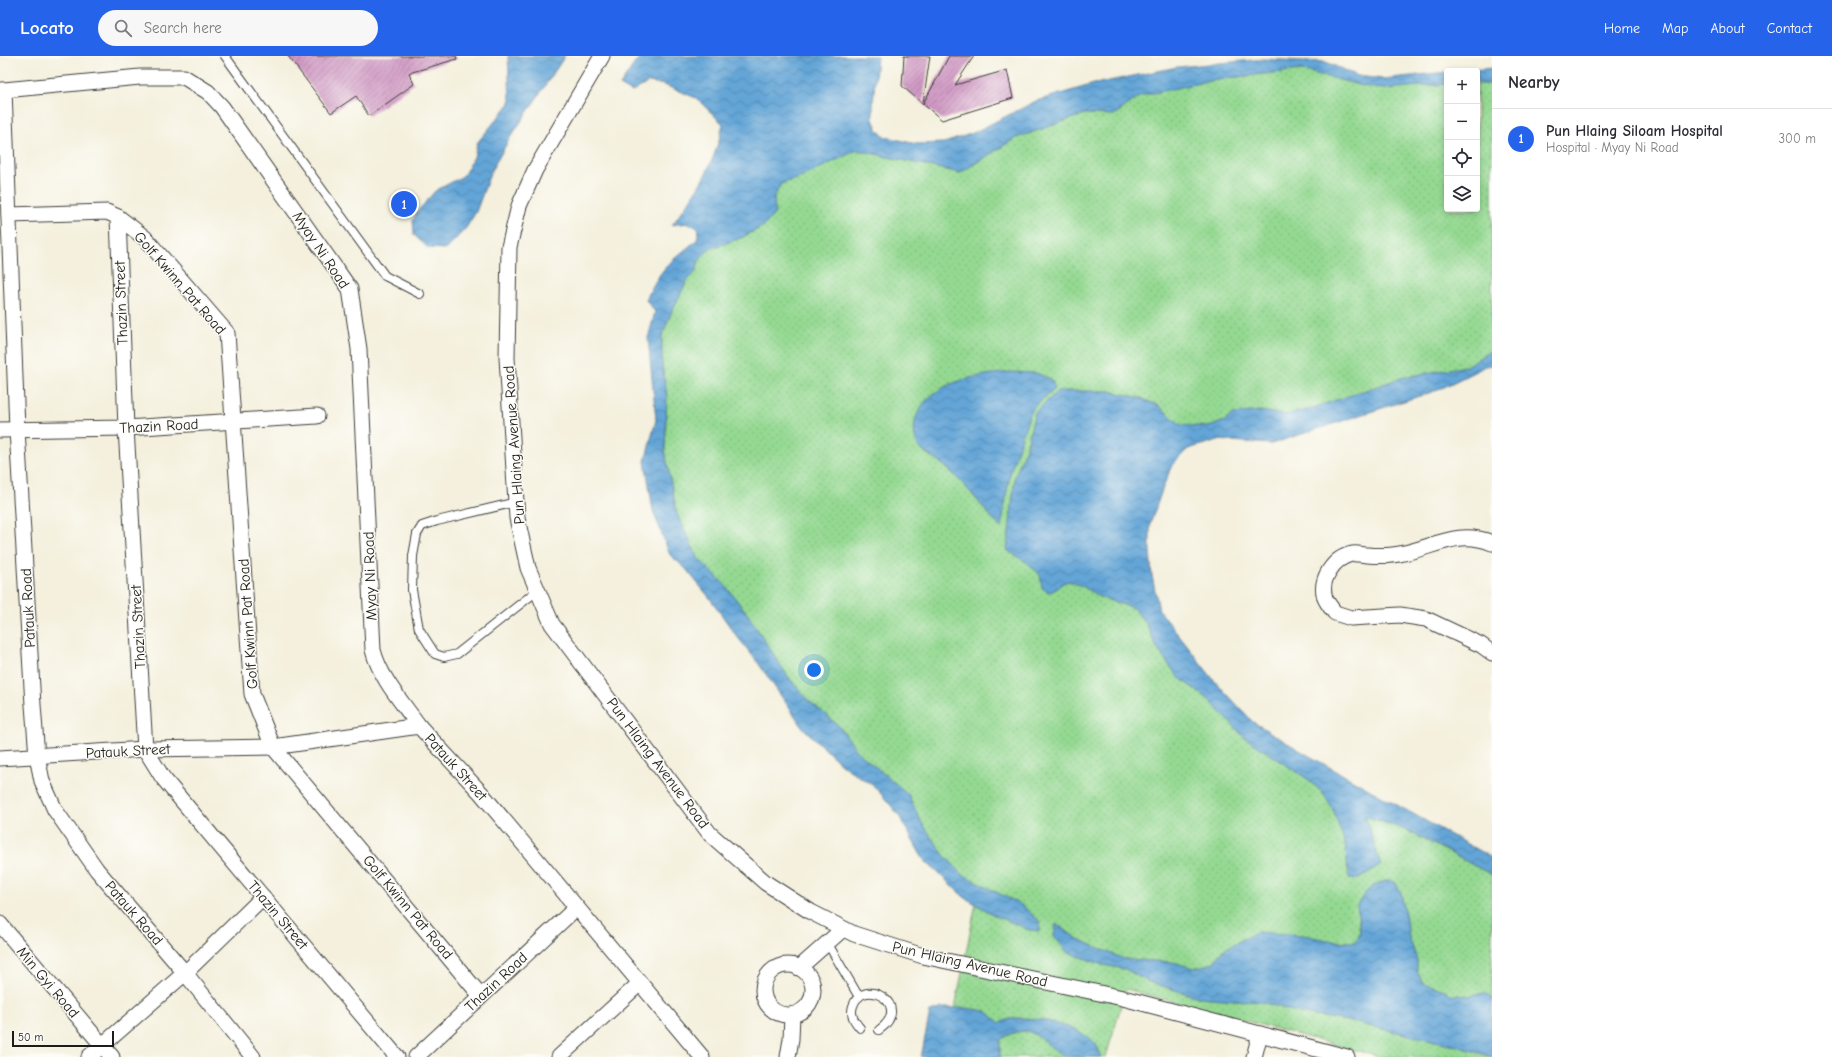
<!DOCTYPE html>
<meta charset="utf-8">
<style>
:root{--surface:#fff;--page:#f7f7f7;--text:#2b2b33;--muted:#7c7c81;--line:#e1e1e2;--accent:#2563eb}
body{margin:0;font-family:"Comic Neue",sans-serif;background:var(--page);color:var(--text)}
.controls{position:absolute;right:12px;top:12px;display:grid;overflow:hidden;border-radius:4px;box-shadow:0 2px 6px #0003}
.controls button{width:36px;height:36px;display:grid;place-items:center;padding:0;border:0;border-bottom:1px solid var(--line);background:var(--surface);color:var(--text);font:20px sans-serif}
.scale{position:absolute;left:12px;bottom:10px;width:102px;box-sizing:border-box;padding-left:4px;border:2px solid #1c1c1c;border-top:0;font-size:11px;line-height:14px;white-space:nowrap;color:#1c1c1c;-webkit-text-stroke:3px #fdfcf7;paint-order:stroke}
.you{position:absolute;left:814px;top:614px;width:14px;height:14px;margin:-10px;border:3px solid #fff;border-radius:50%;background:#1a73e8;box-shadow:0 0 0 6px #1a73e833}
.badge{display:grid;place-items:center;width:26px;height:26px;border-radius:50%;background:var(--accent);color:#fff;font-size:13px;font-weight:700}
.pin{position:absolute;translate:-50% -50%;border:2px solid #fff;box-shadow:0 1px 4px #0006}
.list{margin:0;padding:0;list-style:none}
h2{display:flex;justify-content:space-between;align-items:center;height:52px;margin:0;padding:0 16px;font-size:17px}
h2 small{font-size:13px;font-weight:400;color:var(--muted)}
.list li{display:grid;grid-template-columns:26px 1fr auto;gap:12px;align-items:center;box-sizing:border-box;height:60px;padding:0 16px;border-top:1px solid var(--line)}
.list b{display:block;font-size:15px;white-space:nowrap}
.list p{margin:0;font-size:13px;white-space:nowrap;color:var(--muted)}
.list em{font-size:13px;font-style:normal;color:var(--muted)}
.icon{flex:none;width:22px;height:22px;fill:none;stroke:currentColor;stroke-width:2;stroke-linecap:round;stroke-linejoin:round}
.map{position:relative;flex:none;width:1492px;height:1001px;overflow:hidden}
header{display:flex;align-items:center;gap:24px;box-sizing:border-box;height:56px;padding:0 20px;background:var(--accent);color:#fff}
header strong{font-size:19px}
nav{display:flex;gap:22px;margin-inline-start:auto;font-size:14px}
.search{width:280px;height:36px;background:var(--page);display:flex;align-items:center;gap:10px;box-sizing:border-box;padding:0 14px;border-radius:22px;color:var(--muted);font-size:15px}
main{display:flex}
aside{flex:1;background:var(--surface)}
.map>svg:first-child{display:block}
</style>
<header>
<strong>Locato</strong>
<div class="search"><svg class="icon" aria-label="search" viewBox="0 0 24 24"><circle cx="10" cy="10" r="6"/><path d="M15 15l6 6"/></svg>Search here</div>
<nav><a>Home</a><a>Map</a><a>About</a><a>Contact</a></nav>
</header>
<main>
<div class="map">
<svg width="1492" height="1001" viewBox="0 0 1492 1001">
<defs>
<pattern id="grass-dots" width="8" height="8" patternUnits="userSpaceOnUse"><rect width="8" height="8" fill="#94d992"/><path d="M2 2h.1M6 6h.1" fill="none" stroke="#7fba7d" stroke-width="1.8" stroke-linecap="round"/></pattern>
<pattern id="water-waves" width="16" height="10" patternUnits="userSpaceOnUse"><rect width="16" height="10" fill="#63a5d7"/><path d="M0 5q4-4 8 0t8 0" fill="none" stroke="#5186ae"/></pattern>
<pattern id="building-hatch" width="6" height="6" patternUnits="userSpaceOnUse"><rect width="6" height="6" fill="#d099c4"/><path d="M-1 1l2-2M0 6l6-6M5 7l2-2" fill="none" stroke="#a87c9e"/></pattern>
</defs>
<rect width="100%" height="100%" fill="#fdfcf7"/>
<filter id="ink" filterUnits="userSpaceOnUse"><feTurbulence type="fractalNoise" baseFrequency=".025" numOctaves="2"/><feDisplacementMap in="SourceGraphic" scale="8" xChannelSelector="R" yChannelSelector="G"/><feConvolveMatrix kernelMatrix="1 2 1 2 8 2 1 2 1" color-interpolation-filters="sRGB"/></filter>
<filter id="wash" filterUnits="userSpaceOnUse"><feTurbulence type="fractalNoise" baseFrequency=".012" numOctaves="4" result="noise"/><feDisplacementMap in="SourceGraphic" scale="16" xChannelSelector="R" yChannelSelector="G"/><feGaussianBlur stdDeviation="0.9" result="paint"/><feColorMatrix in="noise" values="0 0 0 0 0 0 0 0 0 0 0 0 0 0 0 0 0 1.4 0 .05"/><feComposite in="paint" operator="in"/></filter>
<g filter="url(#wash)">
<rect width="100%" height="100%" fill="#f4f0dd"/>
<!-- grass -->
<polygon fill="url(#grass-dots)" stroke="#587a57" points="1266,9 1320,12 1384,28 1447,21 1447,153 1477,153 1477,17 1492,16 1492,305 1310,364 1154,388 1137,535 1250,674 1492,811 1492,1001 1381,1001 1126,933 1106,1001 945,1001 978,837 937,806 889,738 813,662 684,496 657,416 655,286 752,83 952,100 1097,40"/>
<!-- water -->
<g fill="url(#water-waves)" stroke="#40607a">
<polygon points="508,0 565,0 510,82 491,115 476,156 466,172 446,193 428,192 414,179 413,164 418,155 435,135 463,120 474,101 477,87 510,47"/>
<path d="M647,0H877L873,49V63L878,75L886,81L917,88L944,87L973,77L1036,45L1094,28L1177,11L1264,3L1326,6L1358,20L1383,23L1447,16V28L1383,33L1363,30L1301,14L1218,23L1140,40L1114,59L1085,58L1016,82L960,117L857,94L802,121L781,128L774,141L775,157L764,170L741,182L709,193L699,205L696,216L687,225L672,255L662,280V309L667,339L665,395L677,458L698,502L725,529L746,556L789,622L808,644L839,670L858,696L908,738L922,767L944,799L962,818L1023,850L1040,866V875L1029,874L994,859L964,841L923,803L898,758L875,731L842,709L804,673L756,604L735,578L709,541L685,512L670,499L653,455L645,405L656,364L648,282L655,256L646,244C660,212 671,205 697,184L699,173L689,167L672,169C698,133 713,113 723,68L696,42L664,29L649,26L632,36L620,29L637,4Z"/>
<polygon points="1492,12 1492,28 1477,28 1477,15 1461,15"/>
<polygon points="1492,294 1492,309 1486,310 1438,334 1271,388 1218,384 1188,393 1172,409 1162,434 1150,469 1150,494 1152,520 1159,554 1213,623 1253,666 1306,698 1492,802 1492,819 1406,774 1365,760 1381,809 1359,823 1349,822 1345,788 1334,756 1323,737 1309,724 1244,681 1208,643 1178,621 1158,594 1145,566 1133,552 1099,541 1086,532 1069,525 1063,527 1053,535 1048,536 1042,532 1040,519 1029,508 1007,494 1015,420 1027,389 1035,356 1058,335 1110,335 1141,342 1159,350 1181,369 1209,371 1225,365 1233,358 1261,355 1286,359 1307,354 1401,322 1466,310"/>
<path d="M1011,316L1036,317L1051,323L1055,332L1031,354L1010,417L1001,472C981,450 962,423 938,405C933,401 920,395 917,388C914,379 913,371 916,362C928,325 978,319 1011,316Z"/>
<path d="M1390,824L1396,828L1401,836L1409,881L1417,904V914L1423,927L1445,934L1452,939L1471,940L1485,937L1492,943V1001L1458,990L1347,965L1303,958L1261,946L1198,941L1149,926L1125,913L1103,909L1067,896L1054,880L1056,868L1078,883L1124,903L1172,906L1194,912L1213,907L1223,894L1256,876L1303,879L1333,885L1354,886L1360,879L1357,849C1367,833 1372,828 1390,824Z"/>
<path d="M942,952H966L986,955L1000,967C1020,954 1078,969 1095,987C1097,990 1099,997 1101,1001C1091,1001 1075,1001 1066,1000C1040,989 1035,961 1000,984V1001H921L930,956Z"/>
</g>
<g id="blocks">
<!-- building -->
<g fill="url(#building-hatch)">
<polygon points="288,0 456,0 457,3 409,17 414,28 369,60 356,40 331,57"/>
<polygon points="904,0 930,0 923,48 902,30"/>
<polygon points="949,0 974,0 955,29 1007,14 1013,42 942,64 923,48"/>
</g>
</g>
</g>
<g filter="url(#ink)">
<use href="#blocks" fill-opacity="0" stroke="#3c3c39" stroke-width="1"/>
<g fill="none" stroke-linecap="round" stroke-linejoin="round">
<defs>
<g id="lane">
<polyline points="225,0 385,220 420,238"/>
<polyline points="516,446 437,465 422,470 417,478 413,500 412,534 419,573 435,598 444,601 457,598 538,534"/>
<polyline points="828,888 859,941"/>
<path d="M860,972C854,965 850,959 853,950C863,919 914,949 879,974"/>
</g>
<g id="street">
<polyline points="602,0 535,114 519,150 509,191 507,302 517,462 528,512 552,568 710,778 766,827 811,856 854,878 923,900 1123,942 1347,1001"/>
<polyline points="0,34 4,34 17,373 33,649 37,700 42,725 55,754 97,814 185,917 253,1001"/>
<path d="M4,34L140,21H184L208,36L222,51L350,233L359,293L373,594C380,622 402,646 419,670"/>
<polyline points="9,159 107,156 118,161 126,372 145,693 163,722 397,1001"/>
<polyline points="118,161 145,182 227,277 252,638 273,691 481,940"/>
<polyline points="0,374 126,372 317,360"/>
<path d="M1492,487C1459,473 1434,491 1404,497C1392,500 1379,500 1367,499C1363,499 1356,497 1352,498C1333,502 1319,524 1325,542C1327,547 1332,553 1335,557L1351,562L1400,559L1426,563L1481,589L1492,597"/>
<polyline points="0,702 145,693 273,691 419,670 481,737 702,1001"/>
<polyline points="0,868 112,1001"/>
<circle cx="788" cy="934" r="25"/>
<polyline points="799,912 843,873"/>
<polyline points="89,1001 185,917 263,841"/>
<polyline points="416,1001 576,852"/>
<polyline points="559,1001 640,927"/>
<polyline points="788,1001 791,983 792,959"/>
<polyline points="1254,1001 1260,978"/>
</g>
</defs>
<!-- lane casing -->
<use href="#lane" stroke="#3c3c39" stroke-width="10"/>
<!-- street casing -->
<use href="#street" stroke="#3c3c39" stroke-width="17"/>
<!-- lane -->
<use href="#lane" stroke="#fff" stroke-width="8"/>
<!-- street -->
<use href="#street" stroke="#fff" stroke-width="15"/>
</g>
</g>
<g text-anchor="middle" stroke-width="3" stroke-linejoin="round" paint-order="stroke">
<!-- street labels -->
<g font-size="15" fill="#1c1c1c" stroke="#fdfcf7">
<text transform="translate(321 194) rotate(56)" y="5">Myay Ni Road</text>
<text transform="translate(180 227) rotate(49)" y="5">Golf Kwinn Pat Road</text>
<text transform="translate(121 247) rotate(-92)" y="5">Thazin Street</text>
<text transform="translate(159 370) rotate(-3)" y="5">Thazin Road</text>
<text transform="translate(514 389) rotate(-94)" y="5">Pun Hlaing Avenue Road</text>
<text transform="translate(370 520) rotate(-92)" y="5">Myay Ni Road</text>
<text transform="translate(28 552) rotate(-93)" y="5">Patauk Road</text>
<text transform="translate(248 568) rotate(-94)" y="5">Golf Kwinn Pat Road</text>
<text transform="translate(138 571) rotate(-93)" y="5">Thazin Street</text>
<text transform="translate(128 695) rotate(-3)" y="5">Patauk Street</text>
<text transform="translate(658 707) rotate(53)" y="5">Pun Hlaing Avenue Road</text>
<text transform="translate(456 711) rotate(48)" y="5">Patauk Street</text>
<text transform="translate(408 851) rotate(50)" y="5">Golf Kwinn Pat Road</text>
<text transform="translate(134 857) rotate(49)" y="5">Patauk Road</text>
<text transform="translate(278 859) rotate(50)" y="5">Thazin Street</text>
<text transform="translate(970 908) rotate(13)" y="5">Pun Hlaing Avenue Road</text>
<text transform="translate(48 926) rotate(50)" y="5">Min Gyi Road</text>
<text transform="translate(496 926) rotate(-43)" y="5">Thazin Road</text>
</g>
</g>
</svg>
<div class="controls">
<button>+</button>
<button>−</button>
<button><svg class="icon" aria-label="locate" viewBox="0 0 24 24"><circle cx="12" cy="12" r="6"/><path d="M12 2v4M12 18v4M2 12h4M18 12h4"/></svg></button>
<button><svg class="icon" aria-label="layers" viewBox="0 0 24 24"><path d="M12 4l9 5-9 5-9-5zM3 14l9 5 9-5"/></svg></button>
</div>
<div class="scale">50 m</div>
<div class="you"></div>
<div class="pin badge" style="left:404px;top:148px">1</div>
</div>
<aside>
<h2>Nearby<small></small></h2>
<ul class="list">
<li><span class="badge">1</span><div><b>Pun Hlaing Siloam Hospital</b><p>Hospital · Myay Ni Road</p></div><em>300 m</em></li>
</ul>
</aside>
</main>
